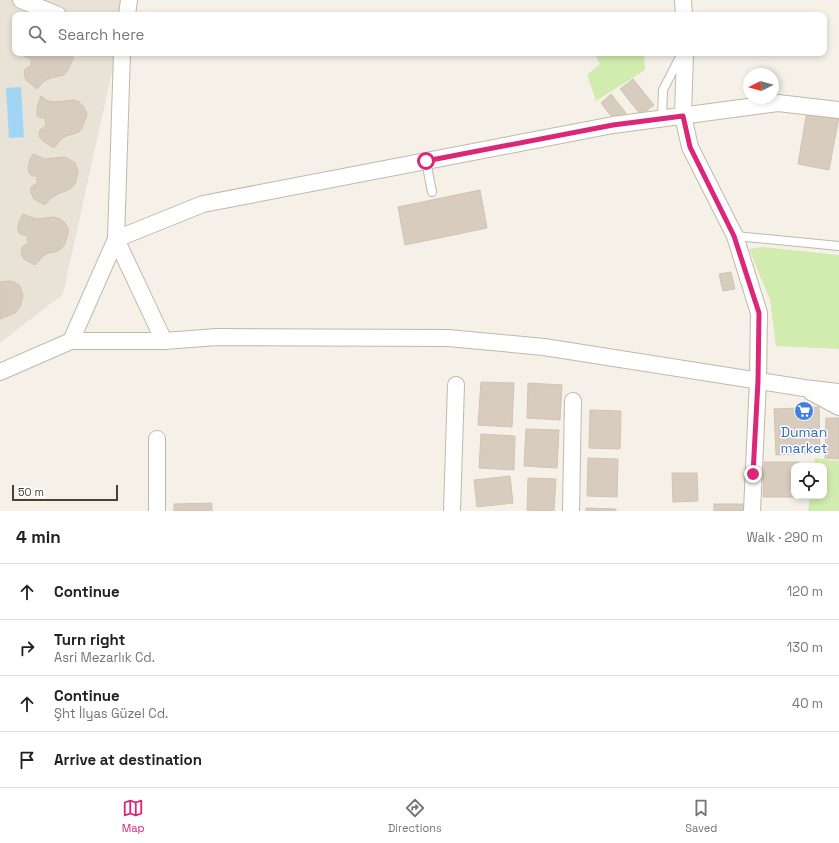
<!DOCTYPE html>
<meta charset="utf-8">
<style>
:root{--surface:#fff;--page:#f2f2f2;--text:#202124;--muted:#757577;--line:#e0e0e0;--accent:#db2777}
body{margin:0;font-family:"Space Grotesk",sans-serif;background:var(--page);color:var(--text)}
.controls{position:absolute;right:12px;bottom:12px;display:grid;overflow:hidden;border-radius:8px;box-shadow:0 2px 6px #0003}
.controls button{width:36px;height:36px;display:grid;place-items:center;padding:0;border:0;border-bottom:1px solid var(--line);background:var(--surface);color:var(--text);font:20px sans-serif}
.compass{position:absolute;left:743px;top:68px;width:36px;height:36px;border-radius:50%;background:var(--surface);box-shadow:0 2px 6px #0003;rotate:264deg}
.scale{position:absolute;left:12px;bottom:10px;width:106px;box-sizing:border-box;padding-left:4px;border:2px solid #494136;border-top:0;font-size:11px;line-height:14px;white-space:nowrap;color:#494136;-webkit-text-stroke:3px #fff;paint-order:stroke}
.stop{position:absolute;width:12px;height:12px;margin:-9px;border:3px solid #db2777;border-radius:50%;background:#fff}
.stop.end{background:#db2777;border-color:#fff;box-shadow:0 1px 4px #0008}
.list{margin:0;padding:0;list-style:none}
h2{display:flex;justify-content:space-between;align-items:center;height:52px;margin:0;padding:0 16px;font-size:17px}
h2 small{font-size:13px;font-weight:400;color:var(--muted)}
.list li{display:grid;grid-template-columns:26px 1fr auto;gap:12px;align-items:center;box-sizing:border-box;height:56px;padding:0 16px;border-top:1px solid var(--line)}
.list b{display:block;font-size:15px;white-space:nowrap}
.list p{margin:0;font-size:13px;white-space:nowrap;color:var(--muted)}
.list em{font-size:13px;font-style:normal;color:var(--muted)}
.icon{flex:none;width:22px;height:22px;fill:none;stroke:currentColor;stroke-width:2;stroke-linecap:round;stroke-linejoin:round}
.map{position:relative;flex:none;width:839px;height:511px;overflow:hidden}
.search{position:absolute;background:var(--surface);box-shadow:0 2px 6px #0003;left:12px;right:12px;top:12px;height:44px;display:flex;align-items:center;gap:10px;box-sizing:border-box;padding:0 14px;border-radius:8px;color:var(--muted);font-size:15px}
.sheet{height:276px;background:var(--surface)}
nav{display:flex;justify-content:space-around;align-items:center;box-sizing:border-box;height:56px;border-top:1px solid var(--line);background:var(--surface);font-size:11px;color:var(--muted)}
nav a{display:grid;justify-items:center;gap:2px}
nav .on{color:var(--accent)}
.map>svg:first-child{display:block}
</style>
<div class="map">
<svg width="839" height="511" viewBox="0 0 839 511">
<rect width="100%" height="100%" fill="#f5f1e8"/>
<!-- residential -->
<polygon fill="#e9e2d6" points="0,0 128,0 125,15 15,15 15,53 116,53 63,294 0,343"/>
<!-- green -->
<g fill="#d2ebaf">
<polygon points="594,53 644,53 645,70 596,101 587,75 600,64"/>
<polygon points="763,247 839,255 839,349 776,346 770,300 749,249"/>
<polygon points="815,458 839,461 839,511 808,511 810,496 824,496 824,466 814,466"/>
</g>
<!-- water -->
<polygon fill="#a2d5f4" points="21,87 24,137 9,138 6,88"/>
<!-- building -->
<g fill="#d7ccbd" stroke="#d2c4b0">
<polygon points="23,53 72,53 73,59 68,70 64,75 51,78 44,81 37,89 27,81 24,76 25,69 31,66 31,58 27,58 23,55"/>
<polygon points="633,79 654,105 641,115 620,89"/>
<polygon points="611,94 626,113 615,121 601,103"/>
<polygon points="41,96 48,101 54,102 73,100 78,101 83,106 86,111 87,115 83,126 79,132 66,136 60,140 54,148 43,141 39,136 40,130 46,126 45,118 41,118 37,116 37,107"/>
<polygon points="807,111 839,117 829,170 798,164"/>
<polygon points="33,154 45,159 64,157 69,159 75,163 77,168 78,173 75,184 70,189 58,194 51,198 45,205 34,199 31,193 31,187 37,183 37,176 32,176 29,173 28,170 30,159"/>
<polygon points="480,190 487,228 405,245 398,207"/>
<polygon points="23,214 36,219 54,217 60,219 65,223 68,228 68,233 65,244 61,249 55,252 48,253 42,257 35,265 24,259 21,253 22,247 28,243 27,236 23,235 19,233 18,230 18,224"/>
<polygon points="731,272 735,289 723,291 719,274"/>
<polygon points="9,281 14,282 20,286 23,296 20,307 15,313 0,319 0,282"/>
<polygon points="481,382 514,383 512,427 478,425"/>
<polygon points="528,383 562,385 560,420 527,418"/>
<polygon points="819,407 820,453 776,455 774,409"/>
<polygon points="590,410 621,411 620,449 589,448"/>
<polygon points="826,418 839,418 839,459 825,458"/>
<polygon points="526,429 559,430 557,468 524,466"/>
<polygon points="481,434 515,436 514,470 479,468"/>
<polygon points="588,458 618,459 617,497 587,496"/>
<polygon points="764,462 799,462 799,466 794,466 794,496 799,496 799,497 763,497"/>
<polygon points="672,473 697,473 698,501 673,502"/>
<polygon points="510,476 513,503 477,507 474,480"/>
<polygon points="528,478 556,479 554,511 527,510"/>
<polygon points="212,503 212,511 174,511 174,504"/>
<rect x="714" y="504" width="30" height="7"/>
<polygon points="586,508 616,509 616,511 586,511"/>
</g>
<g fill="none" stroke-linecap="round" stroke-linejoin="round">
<defs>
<g id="lane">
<polyline points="662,118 663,90 681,55"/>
<polyline points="426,161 432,192"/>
<polyline points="735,236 839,246"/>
</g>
<g id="street">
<polyline points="21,0 58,15"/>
<polyline points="683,0 684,15"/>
<polyline points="127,15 129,0"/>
<polyline points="685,53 683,116 690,147 735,236 759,313 758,381 752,511"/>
<polyline points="116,239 203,204 613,125 778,103 839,110"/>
<polyline points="116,239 164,341"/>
<polyline points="71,341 116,239 122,53"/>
<polyline points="0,372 71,341 164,341 217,337 448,338 544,347 804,388 839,392"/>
<polyline points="811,392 839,407"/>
<polyline points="157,511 157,439"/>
<polyline points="452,511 456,385"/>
<polyline points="571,511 573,401"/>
</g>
</defs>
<!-- lane casing -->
<use href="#lane" stroke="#c1b8aa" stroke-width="10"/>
<!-- street casing -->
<use href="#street" stroke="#c1b8aa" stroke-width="18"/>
<!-- lane -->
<use href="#lane" stroke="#fff" stroke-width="8"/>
<!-- street -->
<use href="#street" stroke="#fff" stroke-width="16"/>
</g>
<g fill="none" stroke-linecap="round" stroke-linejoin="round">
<!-- route -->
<polyline stroke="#db2777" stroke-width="5" points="426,161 613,125 683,116 690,147 734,236 759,313 758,381 753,474"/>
</g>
<!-- icons -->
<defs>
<symbol id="supermarket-disc" viewBox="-11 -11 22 22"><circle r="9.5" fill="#3f7fe0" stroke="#fff"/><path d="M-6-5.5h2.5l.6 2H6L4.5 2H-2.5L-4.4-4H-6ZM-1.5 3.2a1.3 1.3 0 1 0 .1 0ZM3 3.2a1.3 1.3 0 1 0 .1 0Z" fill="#fff"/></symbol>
</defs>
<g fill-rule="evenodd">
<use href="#supermarket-disc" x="793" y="400" width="22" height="22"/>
</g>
<g text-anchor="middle" stroke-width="3" stroke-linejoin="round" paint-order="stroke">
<!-- shop labels -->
<g font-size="14" fill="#366cbe" stroke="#fff">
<text x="804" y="437">Duman<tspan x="804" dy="16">market</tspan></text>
</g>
</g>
</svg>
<div class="controls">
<button><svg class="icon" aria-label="locate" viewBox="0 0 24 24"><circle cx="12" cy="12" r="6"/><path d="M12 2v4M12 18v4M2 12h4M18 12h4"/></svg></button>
</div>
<svg class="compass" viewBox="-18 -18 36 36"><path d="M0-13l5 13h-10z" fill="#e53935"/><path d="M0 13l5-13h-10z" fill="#757577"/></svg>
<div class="scale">50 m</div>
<div class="stop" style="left:426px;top:161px"></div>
<div class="stop end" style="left:753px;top:474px"></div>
<div class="search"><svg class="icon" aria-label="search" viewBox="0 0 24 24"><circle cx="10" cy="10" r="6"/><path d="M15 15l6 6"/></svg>Search here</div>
</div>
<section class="sheet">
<h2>4 min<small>Walk · 290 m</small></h2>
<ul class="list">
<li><svg class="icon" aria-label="ahead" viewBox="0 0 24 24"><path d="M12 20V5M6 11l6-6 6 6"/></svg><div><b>Continue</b></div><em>120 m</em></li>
<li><svg class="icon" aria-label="right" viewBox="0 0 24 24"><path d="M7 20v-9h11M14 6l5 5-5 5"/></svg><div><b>Turn right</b><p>Asri Mezarlık Cd.</p></div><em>130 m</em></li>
<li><svg class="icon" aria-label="ahead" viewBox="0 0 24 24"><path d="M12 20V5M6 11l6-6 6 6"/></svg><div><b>Continue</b><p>Şht İlyas Güzel Cd.</p></div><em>40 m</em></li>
<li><svg class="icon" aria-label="arrive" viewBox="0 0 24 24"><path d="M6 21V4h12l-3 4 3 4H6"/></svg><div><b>Arrive at destination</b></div></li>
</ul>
</section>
<nav>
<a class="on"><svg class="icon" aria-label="map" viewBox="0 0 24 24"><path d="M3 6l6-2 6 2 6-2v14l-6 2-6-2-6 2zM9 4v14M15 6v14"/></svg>Map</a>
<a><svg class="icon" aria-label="directions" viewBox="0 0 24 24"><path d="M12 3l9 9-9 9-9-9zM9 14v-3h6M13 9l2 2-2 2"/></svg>Directions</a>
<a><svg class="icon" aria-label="saved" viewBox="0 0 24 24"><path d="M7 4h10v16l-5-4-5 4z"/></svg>Saved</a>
</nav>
